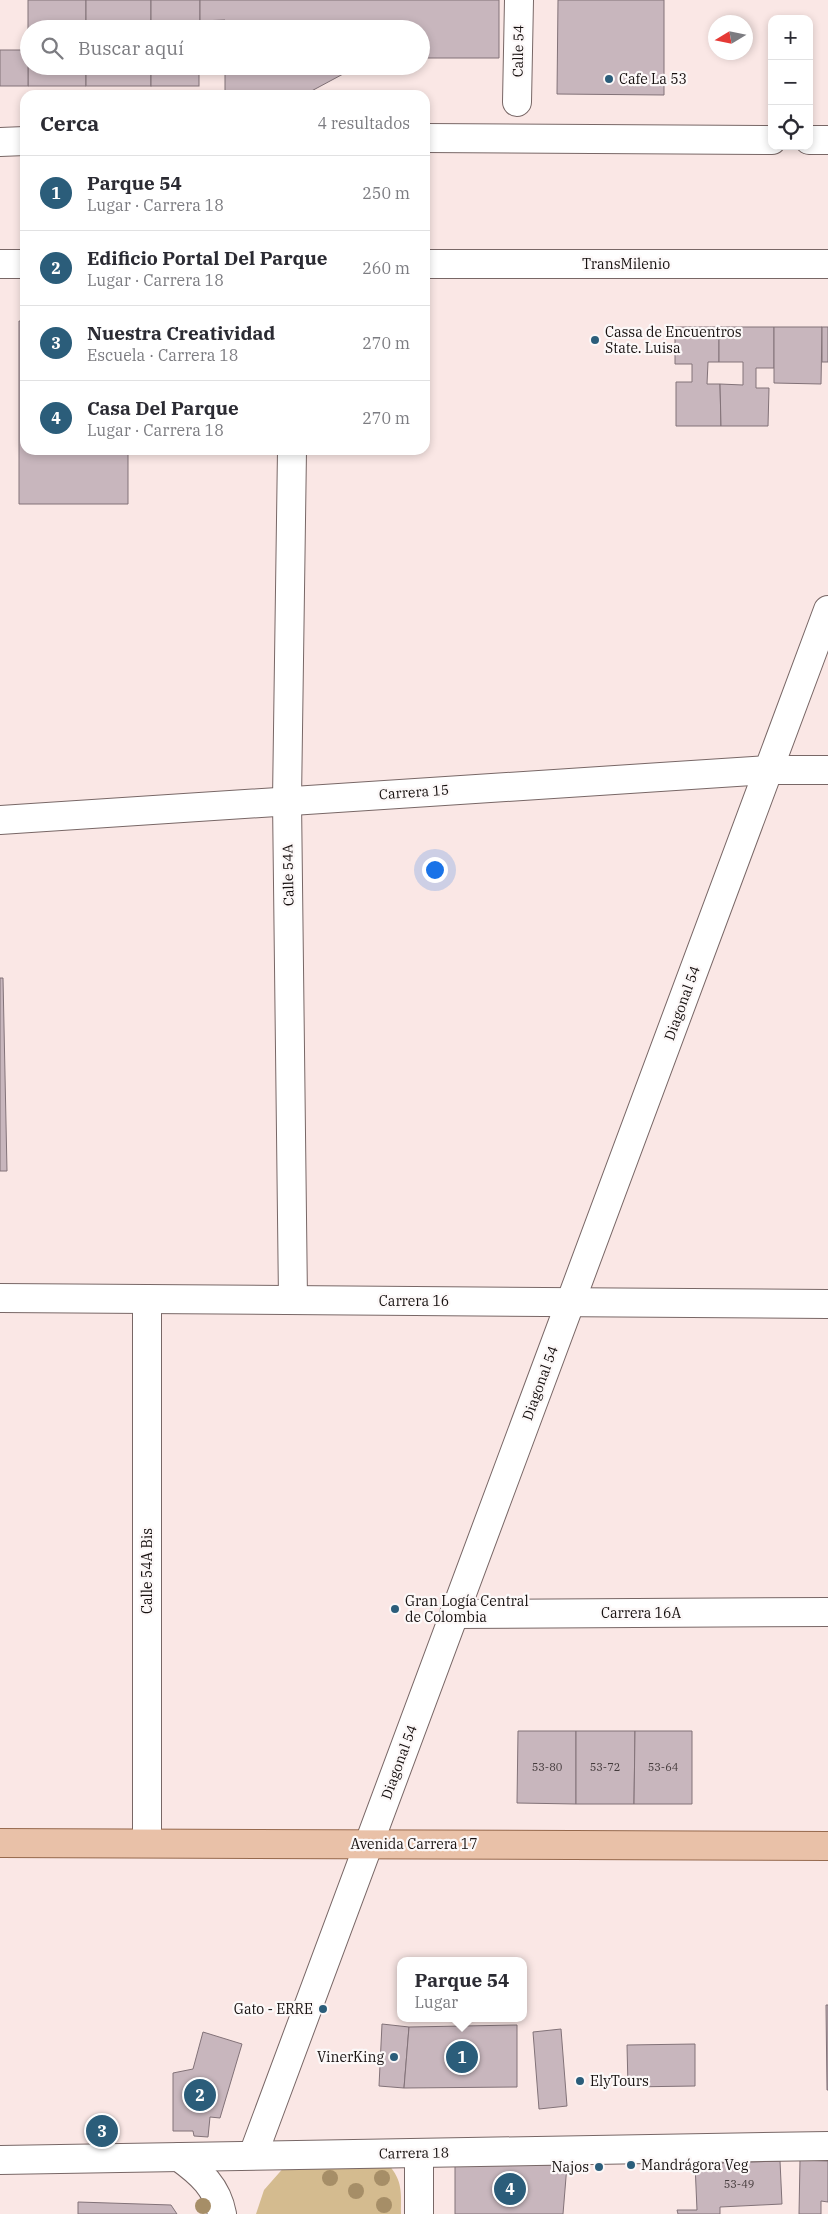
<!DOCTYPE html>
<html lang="es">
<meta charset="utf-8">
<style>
:root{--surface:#fff;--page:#f2f2f3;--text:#2b2b33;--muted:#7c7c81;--line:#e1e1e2;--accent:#2b5d7a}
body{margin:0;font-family:"IBM Plex Serif",serif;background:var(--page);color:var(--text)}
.controls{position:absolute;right:15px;top:15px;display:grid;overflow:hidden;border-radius:10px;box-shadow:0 2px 8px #0003}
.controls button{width:45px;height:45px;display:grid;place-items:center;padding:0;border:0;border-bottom:1px solid var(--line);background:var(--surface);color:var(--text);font:25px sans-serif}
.compass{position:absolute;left:708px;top:15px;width:45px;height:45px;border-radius:50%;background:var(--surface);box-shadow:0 2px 8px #0003;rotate:260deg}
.you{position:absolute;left:434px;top:869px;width:18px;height:18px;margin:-12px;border:4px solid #fff;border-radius:50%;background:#1a73e8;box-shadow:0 0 0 8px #1a73e833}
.badge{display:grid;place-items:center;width:32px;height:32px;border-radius:50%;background:var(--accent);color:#fff;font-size:16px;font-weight:700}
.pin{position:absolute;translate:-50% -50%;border:2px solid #fff;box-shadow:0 1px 5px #0006}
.popup{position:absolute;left:397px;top:1957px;width:130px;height:65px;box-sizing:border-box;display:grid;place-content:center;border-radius:10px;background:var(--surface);filter:drop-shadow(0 1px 4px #0005);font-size:16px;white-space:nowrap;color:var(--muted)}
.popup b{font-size:19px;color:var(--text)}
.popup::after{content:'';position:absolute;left:50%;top:100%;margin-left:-10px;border:10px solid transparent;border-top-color:var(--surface)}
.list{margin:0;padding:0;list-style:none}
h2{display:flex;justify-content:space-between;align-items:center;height:65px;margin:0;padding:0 20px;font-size:21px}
h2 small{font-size:16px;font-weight:400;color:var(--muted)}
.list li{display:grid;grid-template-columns:32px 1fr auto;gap:15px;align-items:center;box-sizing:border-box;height:75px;padding:0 20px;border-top:1px solid var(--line)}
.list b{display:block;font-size:19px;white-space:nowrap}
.list p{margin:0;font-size:16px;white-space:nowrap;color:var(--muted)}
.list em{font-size:16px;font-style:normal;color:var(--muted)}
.icon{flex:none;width:28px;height:28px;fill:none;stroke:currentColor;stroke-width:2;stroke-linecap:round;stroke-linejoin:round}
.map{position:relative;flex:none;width:828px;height:2214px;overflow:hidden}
.search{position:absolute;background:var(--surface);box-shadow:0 2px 8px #0003;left:20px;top:20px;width:410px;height:55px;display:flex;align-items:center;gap:12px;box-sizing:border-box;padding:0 18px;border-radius:28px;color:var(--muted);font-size:19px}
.panel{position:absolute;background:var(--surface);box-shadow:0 2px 8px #0003;left:20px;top:90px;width:410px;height:365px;border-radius:15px}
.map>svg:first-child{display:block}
</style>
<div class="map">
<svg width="828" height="2214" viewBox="0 0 828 2214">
<rect width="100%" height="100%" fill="#fae7e5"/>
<!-- green -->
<path fill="#d4bb8f" d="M388,2164C403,2181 401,2192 401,2214H256L264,2190L286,2165Z"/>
<!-- building -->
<g fill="#c8b6bd" stroke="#827278">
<polygon points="28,0 86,0 86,29 29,29 29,66 86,66 86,86 28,86"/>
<rect x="86" y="0" width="65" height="29"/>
<rect x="151" y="0" width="49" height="29"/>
<polygon points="200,0 499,0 499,58 421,58 421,29 225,29 225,20 200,21"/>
<polygon points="558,0 664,0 664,95 557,94"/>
<rect x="0" y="50" width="28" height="36"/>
<rect x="86" y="66" width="65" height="20"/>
<rect x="151" y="66" width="48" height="20"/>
<polygon points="225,66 358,66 304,95 225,95"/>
<polygon points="19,321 25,321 25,450 128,450 128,504 19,504"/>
<polygon points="675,327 719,327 719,362 708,362 707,384 720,384 721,426 676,426 676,382 692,382 692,364 675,364"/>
<polygon points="719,327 774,327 774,368 756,368 756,388 769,388 768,426 721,426 720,384 743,385 743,362 719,362"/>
<polygon points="774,327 822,327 821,384 774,383"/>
<rect x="822" y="327" width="6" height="35"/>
<polygon points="0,978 3,978 7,1171 0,1171"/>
<polygon points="518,1731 576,1731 576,1804 517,1803"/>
<polygon points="576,1731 635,1731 634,1804 576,1804"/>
<polygon points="635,1731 692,1731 692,1804 634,1804"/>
<polygon points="826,2005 828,2005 828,2090 827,2090"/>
<polygon points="382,2024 409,2027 404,2088 379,2086"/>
<polygon points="517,2025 517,2087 404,2088 409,2027"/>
<polygon points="561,2029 567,2106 539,2109 533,2032"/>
<polygon points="203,2032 242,2044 220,2118 210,2117 208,2137 194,2136 193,2131 173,2131 173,2073 193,2069"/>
<polygon points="695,2044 695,2086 628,2087 627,2045"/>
<polygon points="800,2160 828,2161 828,2202 821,2201 821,2214 799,2214"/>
<polygon points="780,2161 782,2204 720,2207 720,2214 678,2214 677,2210 697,2210 695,2164"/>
<polygon points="455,2164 567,2165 563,2214 455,2214"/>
<polygon points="78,2202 171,2205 177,2214 78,2214"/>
</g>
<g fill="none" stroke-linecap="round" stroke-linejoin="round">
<defs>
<g id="minor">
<polyline points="517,102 519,0"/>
<polyline points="425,138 772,140"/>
<polyline points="809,140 828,140"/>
<polyline points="0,142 25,141"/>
<polyline points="0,264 25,264"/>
<polyline points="425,264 828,264"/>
<polyline points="292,450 287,800 293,1300"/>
<polyline points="0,820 768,770 828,770"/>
<polyline points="0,1298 828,1304"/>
<polyline points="147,1299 147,1843"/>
<polyline points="454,1614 828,1612"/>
<polyline points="419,2153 419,2214"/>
<polyline points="253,2155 828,610"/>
<path d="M179,2157C201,2173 217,2187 222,2214"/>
<polyline points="0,2160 828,2146"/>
</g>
<polyline id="major" points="0,1843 828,1846"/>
</defs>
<!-- minor casing -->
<use href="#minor" stroke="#786766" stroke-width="30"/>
<!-- major casing -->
<use href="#major" stroke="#96694d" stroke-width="30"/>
<!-- minor -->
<use href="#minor" stroke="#fff" stroke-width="28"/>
<!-- major -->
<use href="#major" stroke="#e9c1a8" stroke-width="28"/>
</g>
<!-- trees -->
<g fill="#a68e67">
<circle cx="330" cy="2178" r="8"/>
<circle cx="382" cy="2178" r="8"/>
<circle cx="356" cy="2191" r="8"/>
<circle cx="384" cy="2205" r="8"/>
<circle cx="203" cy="2206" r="8"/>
</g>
<!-- markers -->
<g fill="#2b5d7a" stroke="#fcf8f8" stroke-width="2">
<circle cx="609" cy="79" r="5"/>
<circle cx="595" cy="340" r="5"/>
<circle cx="395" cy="1609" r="5"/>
<circle cx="323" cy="2009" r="5"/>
<circle cx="394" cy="2057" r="5"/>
<circle cx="580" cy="2081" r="5"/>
<circle cx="631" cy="2165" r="5"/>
<circle cx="599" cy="2167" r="5"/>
</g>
<g text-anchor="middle" stroke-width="4.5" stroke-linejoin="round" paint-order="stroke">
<!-- number labels -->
<g font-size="11" fill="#433a3b">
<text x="547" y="1771">53-80</text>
<text x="605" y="1771">53-72</text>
<text x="663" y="1771">53-64</text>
<text x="739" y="2188">53-49</text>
</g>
<!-- street labels -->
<g font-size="14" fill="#171110" stroke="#fcf8f8">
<text transform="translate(518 51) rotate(-89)" y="5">Calle 54</text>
<text x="626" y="269">TransMilenio</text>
<text transform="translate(414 792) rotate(-4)" y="5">Carrera 15</text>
<text transform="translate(288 875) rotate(-91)" y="5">Calle 54A</text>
<text transform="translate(682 1003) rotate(-70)" y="5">Diagonal 54</text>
<text x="414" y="1306">Carrera 16</text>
<text transform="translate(540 1383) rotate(-70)" y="5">Diagonal 54</text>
<text transform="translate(147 1571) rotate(-90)" y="5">Calle 54A Bis</text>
<text x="641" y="1618">Carrera 16A</text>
<text transform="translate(399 1762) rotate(-70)" y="5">Diagonal 54</text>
<text x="414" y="1849">Avenida Carrera 17</text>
<text transform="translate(414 2153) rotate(-1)" y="5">Carrera 18</text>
</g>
<!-- poi labels -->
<g font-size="14" fill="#171110" stroke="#fcf8f8" text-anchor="start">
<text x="619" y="84">Cafe La 53</text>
<text x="605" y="337">Cassa de Encuentros<tspan x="605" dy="16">State. Luisa</tspan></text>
<text x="405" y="1606">Gran Logía Central<tspan x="405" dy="16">de Colombia</tspan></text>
<text x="313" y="2014" text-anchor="end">Gato - ERRE</text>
<text x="384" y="2062" text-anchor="end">VinerKing</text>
<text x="590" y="2086">ElyTours</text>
<text x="641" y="2170">Mandrágora Veg</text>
<text x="589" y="2172" text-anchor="end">Najos</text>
</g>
</g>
</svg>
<div class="controls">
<button>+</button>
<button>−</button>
<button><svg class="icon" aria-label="locate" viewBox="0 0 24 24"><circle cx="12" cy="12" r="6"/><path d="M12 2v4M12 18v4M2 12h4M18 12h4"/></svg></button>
</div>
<svg class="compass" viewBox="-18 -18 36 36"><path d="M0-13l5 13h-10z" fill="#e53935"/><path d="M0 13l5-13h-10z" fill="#7c7c81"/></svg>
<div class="you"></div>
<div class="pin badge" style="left:462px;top:2057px">1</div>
<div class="popup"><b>Parque 54</b>Lugar</div>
<div class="pin badge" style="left:200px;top:2095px">2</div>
<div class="pin badge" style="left:102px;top:2131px">3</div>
<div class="pin badge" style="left:510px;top:2189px">4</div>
<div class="search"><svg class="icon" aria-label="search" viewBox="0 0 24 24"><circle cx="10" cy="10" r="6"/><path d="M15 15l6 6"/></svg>Buscar aquí</div>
<section class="panel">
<h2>Cerca<small>4 resultados</small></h2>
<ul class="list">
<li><span class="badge">1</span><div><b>Parque 54</b><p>Lugar · Carrera 18</p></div><em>250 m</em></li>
<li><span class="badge">2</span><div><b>Edificio Portal Del Parque</b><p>Lugar · Carrera 18</p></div><em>260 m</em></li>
<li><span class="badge">3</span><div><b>Nuestra Creatividad</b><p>Escuela · Carrera 18</p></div><em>270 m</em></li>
<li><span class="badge">4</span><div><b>Casa Del Parque</b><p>Lugar · Carrera 18</p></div><em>270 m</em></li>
</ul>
</section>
</div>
